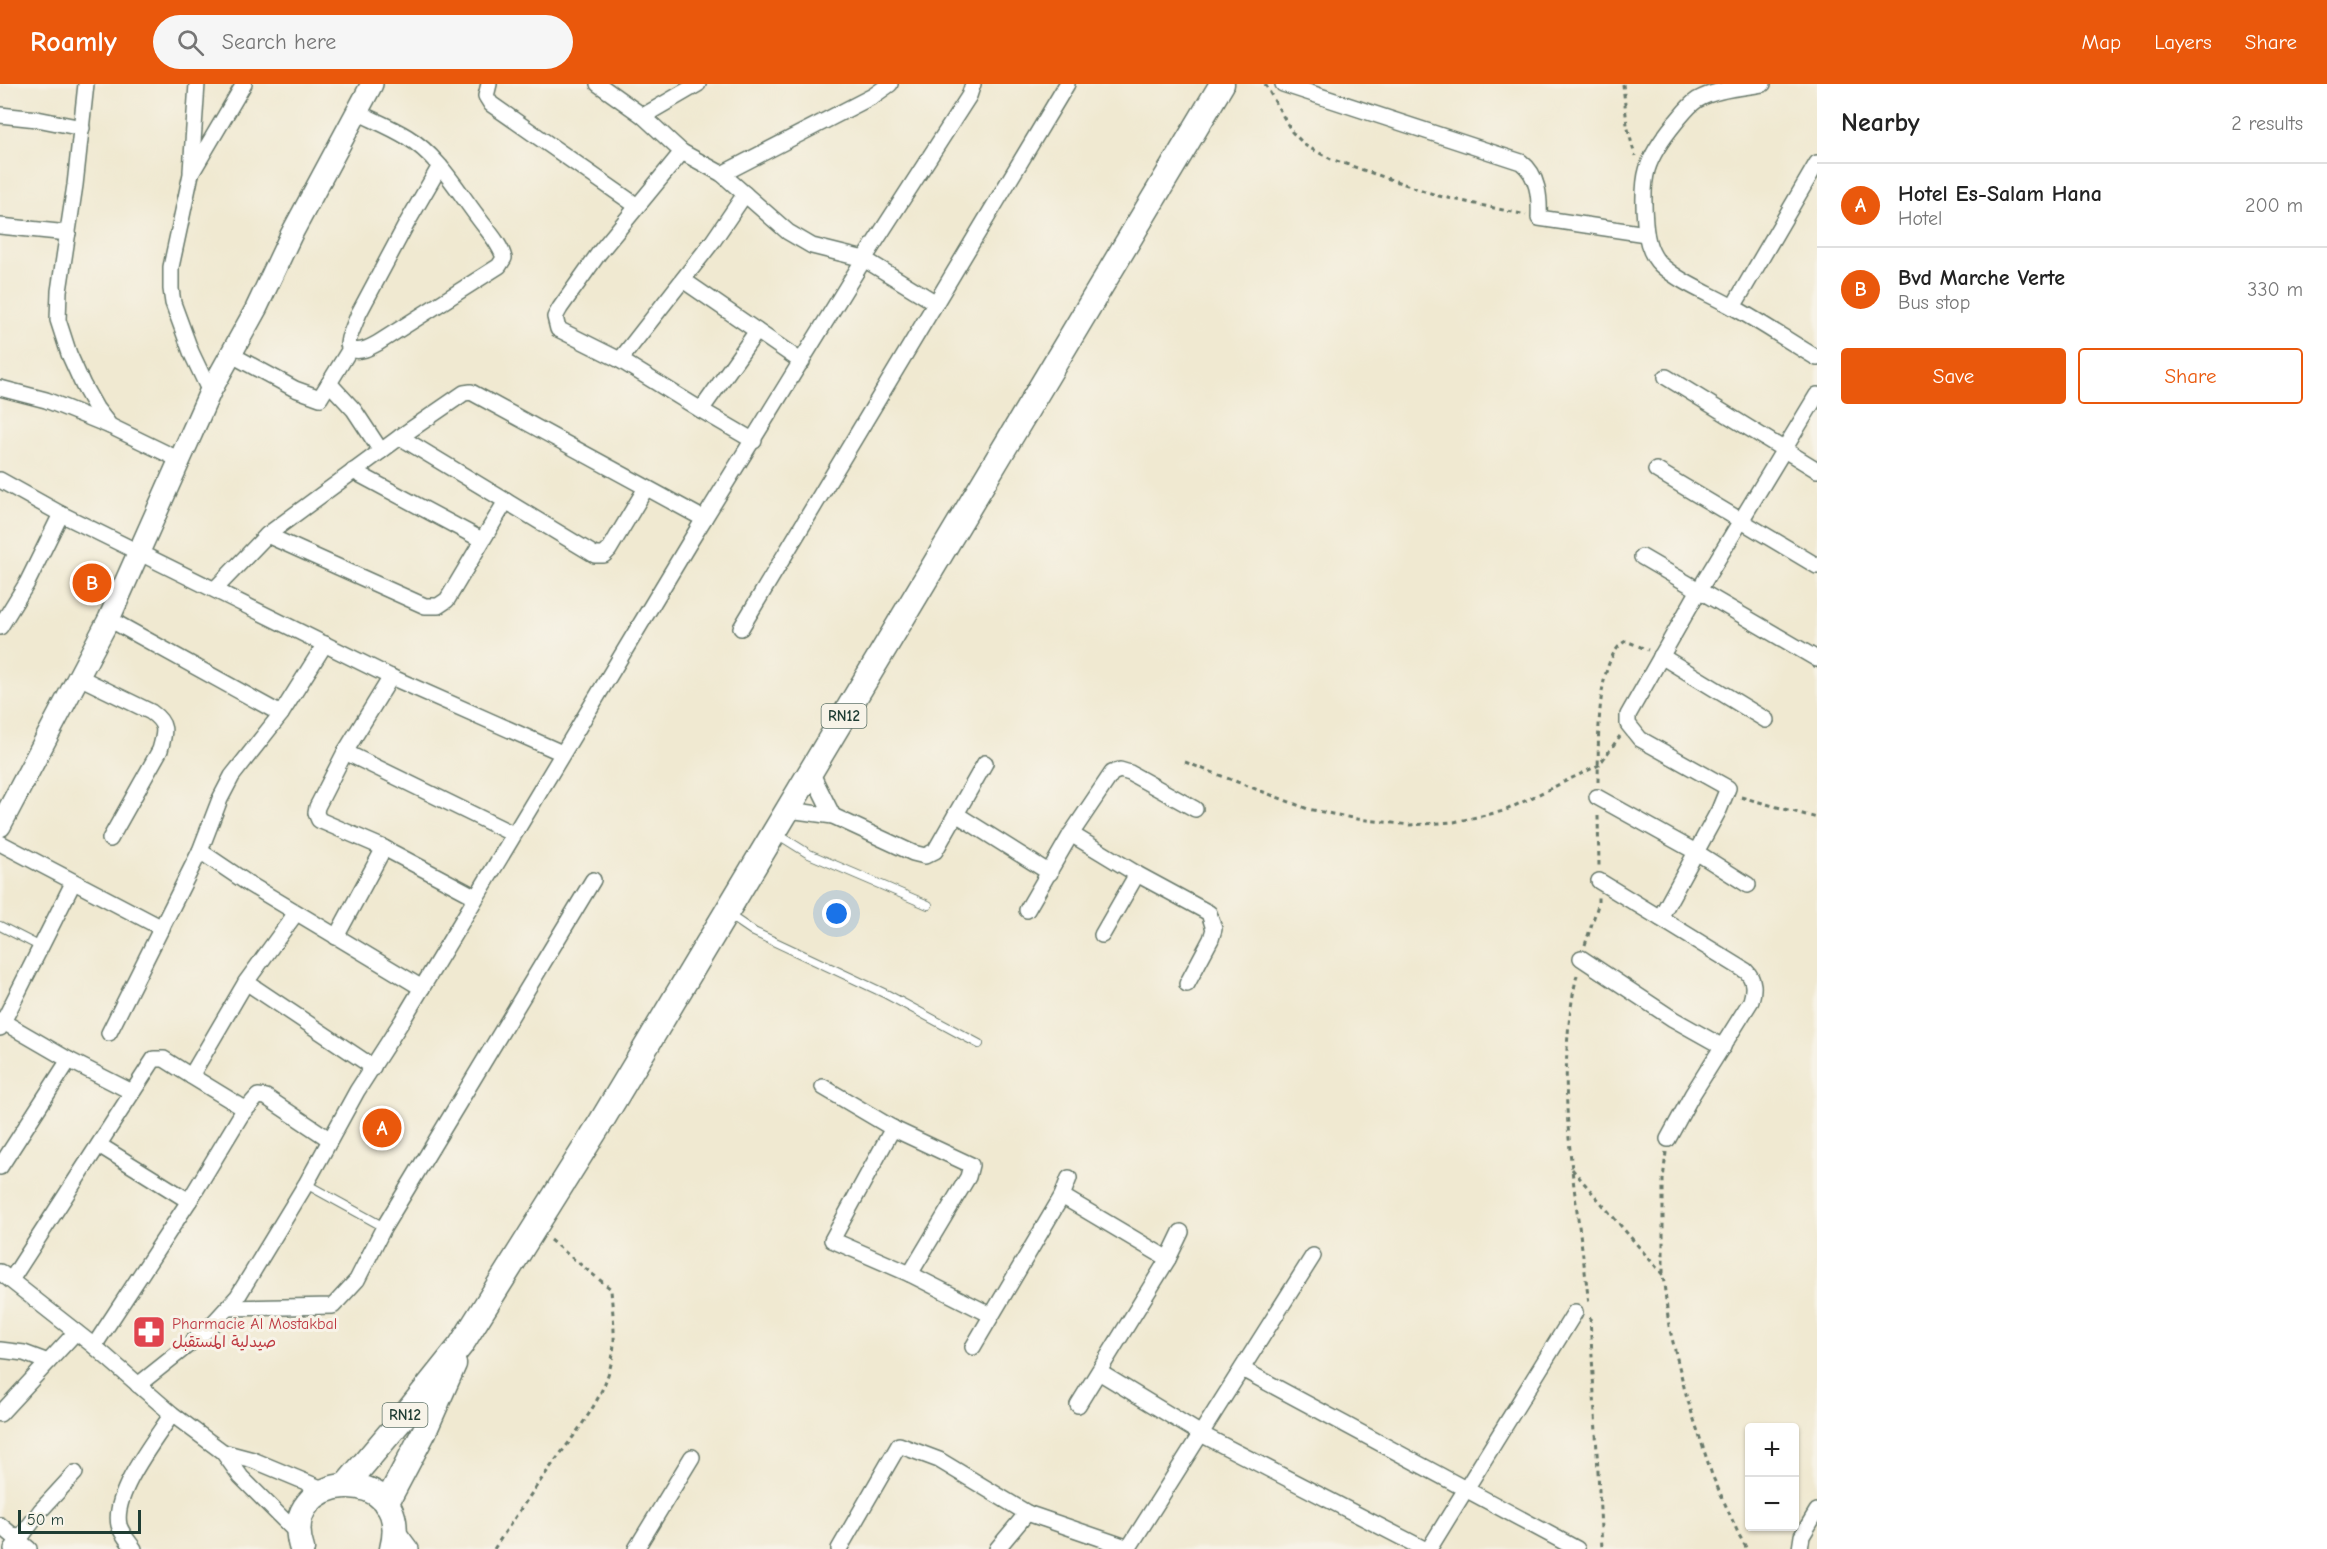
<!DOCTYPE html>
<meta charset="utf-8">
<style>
:root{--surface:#fff;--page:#f6f6f6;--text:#222;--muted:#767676;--line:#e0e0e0;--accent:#ea580c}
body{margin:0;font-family:"Comic Neue","Playpen Sans Arabic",sans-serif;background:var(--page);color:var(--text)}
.controls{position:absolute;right:18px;bottom:18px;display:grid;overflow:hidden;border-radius:6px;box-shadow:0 2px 4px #0004}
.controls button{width:54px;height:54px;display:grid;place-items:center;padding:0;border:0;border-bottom:2px solid var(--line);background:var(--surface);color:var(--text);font:30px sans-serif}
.scale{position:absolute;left:18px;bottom:15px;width:123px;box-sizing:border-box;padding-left:6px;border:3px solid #1f3d34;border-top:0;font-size:16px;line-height:21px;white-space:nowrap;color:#1f3d34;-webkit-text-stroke:4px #f7f3e8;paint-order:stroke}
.you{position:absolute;left:837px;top:830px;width:21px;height:21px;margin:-15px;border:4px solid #fff;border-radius:50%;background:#1a73e8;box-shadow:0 0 0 9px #1a73e833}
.badge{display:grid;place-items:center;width:39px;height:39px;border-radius:50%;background:var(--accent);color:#fff;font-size:20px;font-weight:700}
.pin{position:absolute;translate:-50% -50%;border:3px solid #fff;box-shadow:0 2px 6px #0006}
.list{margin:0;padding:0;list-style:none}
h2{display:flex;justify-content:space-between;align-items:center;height:78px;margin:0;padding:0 24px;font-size:26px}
h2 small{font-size:20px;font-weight:400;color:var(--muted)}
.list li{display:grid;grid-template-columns:39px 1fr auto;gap:18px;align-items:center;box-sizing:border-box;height:84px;padding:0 24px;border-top:2px solid var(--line)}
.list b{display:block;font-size:22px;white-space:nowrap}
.list p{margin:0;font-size:20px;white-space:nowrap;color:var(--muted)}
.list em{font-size:20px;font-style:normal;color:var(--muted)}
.actions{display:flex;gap:12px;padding:18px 24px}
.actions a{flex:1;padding:14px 0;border:2px solid var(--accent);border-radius:6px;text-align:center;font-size:21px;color:var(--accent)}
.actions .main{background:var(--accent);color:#fff}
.icon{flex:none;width:33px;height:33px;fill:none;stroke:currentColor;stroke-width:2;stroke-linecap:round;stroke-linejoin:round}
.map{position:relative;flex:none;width:1817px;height:1465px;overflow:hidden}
header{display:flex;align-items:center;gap:36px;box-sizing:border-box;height:84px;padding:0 30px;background:var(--accent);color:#fff}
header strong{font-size:28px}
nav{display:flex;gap:33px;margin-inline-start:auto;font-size:21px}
.search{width:420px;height:54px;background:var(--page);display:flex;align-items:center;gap:15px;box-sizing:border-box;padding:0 21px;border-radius:33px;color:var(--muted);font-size:22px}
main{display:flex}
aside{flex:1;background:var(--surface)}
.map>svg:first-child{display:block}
</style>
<header>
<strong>Roamly</strong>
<div class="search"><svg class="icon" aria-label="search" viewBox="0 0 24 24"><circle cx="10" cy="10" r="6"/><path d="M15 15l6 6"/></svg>Search here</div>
<nav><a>Map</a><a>Layers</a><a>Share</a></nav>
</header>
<main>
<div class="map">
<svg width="1817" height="1465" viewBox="0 0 1817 1465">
<rect width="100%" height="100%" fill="#f7f3e8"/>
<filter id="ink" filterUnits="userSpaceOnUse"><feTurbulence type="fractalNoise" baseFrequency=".0167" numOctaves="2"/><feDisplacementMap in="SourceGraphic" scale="12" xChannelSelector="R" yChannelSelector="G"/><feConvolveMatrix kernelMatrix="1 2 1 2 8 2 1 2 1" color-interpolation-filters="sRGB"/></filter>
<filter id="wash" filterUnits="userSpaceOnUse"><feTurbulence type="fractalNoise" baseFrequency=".008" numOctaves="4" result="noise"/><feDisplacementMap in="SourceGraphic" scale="24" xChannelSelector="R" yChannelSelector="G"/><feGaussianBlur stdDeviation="1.35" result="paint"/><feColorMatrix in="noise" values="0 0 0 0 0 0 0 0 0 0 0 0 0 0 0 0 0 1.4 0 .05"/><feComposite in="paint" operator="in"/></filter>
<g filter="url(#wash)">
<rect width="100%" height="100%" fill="#f0e9d1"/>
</g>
<g filter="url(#ink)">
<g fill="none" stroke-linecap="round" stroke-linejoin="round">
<defs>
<g id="lane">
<polyline points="777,750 809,770 928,821"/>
<polyline points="729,831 754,848 886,910 979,960"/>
<polyline points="0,842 41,863"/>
<polyline points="306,1100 384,1143"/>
</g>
<g id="street">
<polyline points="86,0 75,101 59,207 58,236 69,270 83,301 96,324 110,342 180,376"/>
<polyline points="489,0 486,12 491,20 637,122"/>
<polyline points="598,0 643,32 682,68 722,90 788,148 812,162 864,175 936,219"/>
<path d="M1283,0L1521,78C1538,91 1540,113 1539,134L1646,150"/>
<path d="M1763,0C1742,4 1715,5 1697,16C1688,22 1682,31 1675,39C1645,76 1641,92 1645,139C1646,154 1649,170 1661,181C1681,199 1708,209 1731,222C1761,238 1788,257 1817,274"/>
<path d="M357,28C373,36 391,43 407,53C437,71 456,104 477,132C486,145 500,159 504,174L499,182L378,259C369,264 360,269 350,265L348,260L349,254L359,229L407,139L440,82"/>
<polyline points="0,31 37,35 82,44"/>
<polyline points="643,32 698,0"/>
<polyline points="682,68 599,169 560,224 555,233 558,245 620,276 713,157 745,110"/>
<polyline points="191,87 197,0"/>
<polyline points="722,90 873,12 890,0"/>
<polyline points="0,142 68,149"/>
<polyline points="683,196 802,278"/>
<polyline points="1733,223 1817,79"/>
<polyline points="232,271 295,305 320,314 350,265"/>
<polyline points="620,276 701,326 757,247"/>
<polyline points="1666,293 1817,386"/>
<polyline points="329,299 354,326 381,367"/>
<polyline points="0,304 46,316 110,342"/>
<polyline points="210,308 191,268 173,219 171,205 171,183 191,90 244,0"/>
<polyline points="701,326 754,357"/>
<polyline points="400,353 595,471 604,471 609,466 646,404"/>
<polyline points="1656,386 1817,482"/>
<polyline points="353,387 482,456"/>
<polyline points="0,396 61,430 391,593 562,669"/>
<polyline points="267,451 400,353 464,309 471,308 704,435"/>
<polyline points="1642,473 1817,575"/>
<polyline points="215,505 267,451 425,522 438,522 447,516 506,417"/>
<polyline points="109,535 281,630"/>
<polyline points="0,543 27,499 61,430"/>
<polyline points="741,544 1067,0"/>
<polyline points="325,560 281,630 232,692 220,715 200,767 249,800 422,904"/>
<polyline points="1661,572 1766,636"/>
<path d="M79,593L151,628C168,640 165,648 160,666L110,755"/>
<polyline points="391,593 345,668 317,723 316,729 319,736 384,764 476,813"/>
<polyline points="345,668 513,750"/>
<polyline points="811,688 833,732"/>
<polyline points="1597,713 1696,768 1748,801"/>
<polyline points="789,726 833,732 913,769 925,772 935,767 985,679"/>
<polyline points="956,730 1050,789"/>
<polyline points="1071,750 1137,790 1209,829 1214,845 1211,855 1187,900"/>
<polyline points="0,759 162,844"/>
<polyline points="1599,797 1660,834"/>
<polyline points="1027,826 1071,750 1112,689 1120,686 1130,689 1195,725"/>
<polyline points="296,829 246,898 373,983"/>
<polyline points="1102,851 1137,790"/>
<polyline points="336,853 384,764"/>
<polyline points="1581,874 1673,935 1723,963"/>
<polyline points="0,936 69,976 132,1008"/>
<polyline points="0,944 73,799"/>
<polyline points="109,949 200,767"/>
<polyline points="823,1003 894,1045 971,1081 968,1093 910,1190"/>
<polyline points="245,1025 191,992 246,898"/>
<polyline points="893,1044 832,1156 910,1190 991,1231"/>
<path d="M1668,1055L1692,1011L1751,917C1754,906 1755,896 1746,887L1660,834L1719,726L1728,704L1640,655L1628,640V631L1699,506L1817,311"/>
<polyline points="99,1061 189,1117"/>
<polyline points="0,1083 69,976"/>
<polyline points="1062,1112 1168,1175"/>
<polyline points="0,1188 94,1262 172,1330 223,1368 241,1393 299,1451"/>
<polyline points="11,1196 154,975 164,975 191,992"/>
<polyline points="228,1224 333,1222 357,1196 384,1143 593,796"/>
<polyline points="94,1262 189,1117 241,1031 258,1012 266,1013 329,1055"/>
<polyline points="973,1263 1062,1112 1069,1094"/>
<polyline points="0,1266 24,1269 48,1278"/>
<polyline points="1242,1285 1577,1465"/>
<polyline points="1099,1288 1201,1350 1424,1465"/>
<polyline points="138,1301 207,1246 238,1212 306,1100 357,1007 402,937 691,456 864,175 969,12 973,0"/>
<polyline points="1078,1321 1168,1175 1181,1148"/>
<polyline points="0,1330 76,1248"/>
<polyline points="223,1368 253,1376 325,1406"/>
<polyline points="1027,1429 1129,1464"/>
<polyline points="0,1441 29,1465"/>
<polyline points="394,1442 411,1465"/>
<polyline points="12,1465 41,1426 75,1389"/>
<path d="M134,1465C129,1458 121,1449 119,1441C112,1410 155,1356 172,1330"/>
<polyline points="636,1465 692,1373"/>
<polyline points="839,1465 899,1361 939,1376 1027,1429 997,1465"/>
<polyline points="1128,1465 1313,1172"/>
<polyline points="1429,1465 1575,1228"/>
<polyline points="1800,1465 1802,1452 1817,1427"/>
</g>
<polyline id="secondary" points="0,742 109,535 210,308 256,225 291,151 372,0"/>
<g id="primary">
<polyline points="346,1401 401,1336 461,1261 601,1038 1222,0"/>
<polyline points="386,1420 424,1348 454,1280"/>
<path d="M302,1465C275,1386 415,1376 392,1465"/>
</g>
</defs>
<!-- lane casing -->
<use href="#lane" stroke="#68796b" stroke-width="10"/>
<!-- street casing -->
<use href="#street" stroke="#68796b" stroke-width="18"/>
<!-- secondary casing -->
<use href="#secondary" stroke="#68796b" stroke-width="24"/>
<!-- primary casing -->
<use href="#primary" stroke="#68796b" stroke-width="27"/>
<!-- path -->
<g stroke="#68796b" stroke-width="3" stroke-dasharray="4.5 4.5" stroke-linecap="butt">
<polyline points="1265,0 1292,48 1306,62 1331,75 1439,112 1526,131"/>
<polyline points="1623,0 1627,41 1635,72"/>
<polyline points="1185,678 1308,725 1357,735 1410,741 1454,738 1504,727 1599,681 1620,652"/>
<path d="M1598,698C1599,666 1594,573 1626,557L1648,566"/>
<polyline points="1741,713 1817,734"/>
<polyline points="1598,732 1599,782"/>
<polyline points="1585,861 1598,821 1598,813"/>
<path d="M1577,891C1552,1001 1577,1111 1589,1221"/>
<polyline points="1666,1068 1663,1096 1663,1191 1669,1242 1686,1311 1712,1391 1739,1451 1747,1465"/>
<polyline points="1572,1085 1663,1191"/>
<polyline points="1590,1233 1602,1465"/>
<path d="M494,1465C511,1439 528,1414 546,1389C572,1353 607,1315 613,1269C616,1248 612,1226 611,1205L550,1156"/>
</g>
<!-- lane -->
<use href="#lane" stroke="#fff" stroke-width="8"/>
<!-- street -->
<use href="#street" stroke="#fff" stroke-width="15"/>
<!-- secondary -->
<use href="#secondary" stroke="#fff" stroke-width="21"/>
<!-- primary -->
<use href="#primary" stroke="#fff" stroke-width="24"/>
</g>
</g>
<!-- icons -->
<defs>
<symbol id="pharmacy-square" viewBox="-11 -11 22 22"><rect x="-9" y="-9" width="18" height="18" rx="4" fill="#e0444e" stroke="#f7f3e8"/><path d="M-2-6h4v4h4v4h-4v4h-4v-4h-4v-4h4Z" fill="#fff"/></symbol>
</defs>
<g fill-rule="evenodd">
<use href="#pharmacy-square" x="130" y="1229" width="38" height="38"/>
</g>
<g text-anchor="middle" stroke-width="6" stroke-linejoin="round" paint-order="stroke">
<!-- shield labels -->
<g fill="#f7f3e8" stroke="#60746a" stroke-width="1.5">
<rect x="821.5" y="620" width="45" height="24" rx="4.5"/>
<rect x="382.5" y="1319" width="45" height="24" rx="4.5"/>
</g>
<g font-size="15" font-weight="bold" fill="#1f3d34">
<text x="844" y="637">RN12</text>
<text x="405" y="1336">RN12</text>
</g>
<!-- health labels -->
<g font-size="16" fill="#be3a42" stroke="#f7f3e8" text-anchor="start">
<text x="172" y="1245">Pharmacie Al Mostakbal<tspan x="172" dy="18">صيدلية المستقبل</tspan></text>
</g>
</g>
</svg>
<div class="controls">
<button>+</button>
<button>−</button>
</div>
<div class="scale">50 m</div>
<div class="you"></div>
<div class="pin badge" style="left:382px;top:1044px">A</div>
<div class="pin badge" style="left:92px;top:499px">B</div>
</div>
<aside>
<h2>Nearby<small>2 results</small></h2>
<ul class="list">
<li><span class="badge">A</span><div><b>Hotel Es-Salam Hana</b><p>Hotel</p></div><em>200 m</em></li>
<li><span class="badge">B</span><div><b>Bvd Marche Verte</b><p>Bus stop</p></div><em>330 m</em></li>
</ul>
<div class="actions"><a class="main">Save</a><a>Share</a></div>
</aside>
</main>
